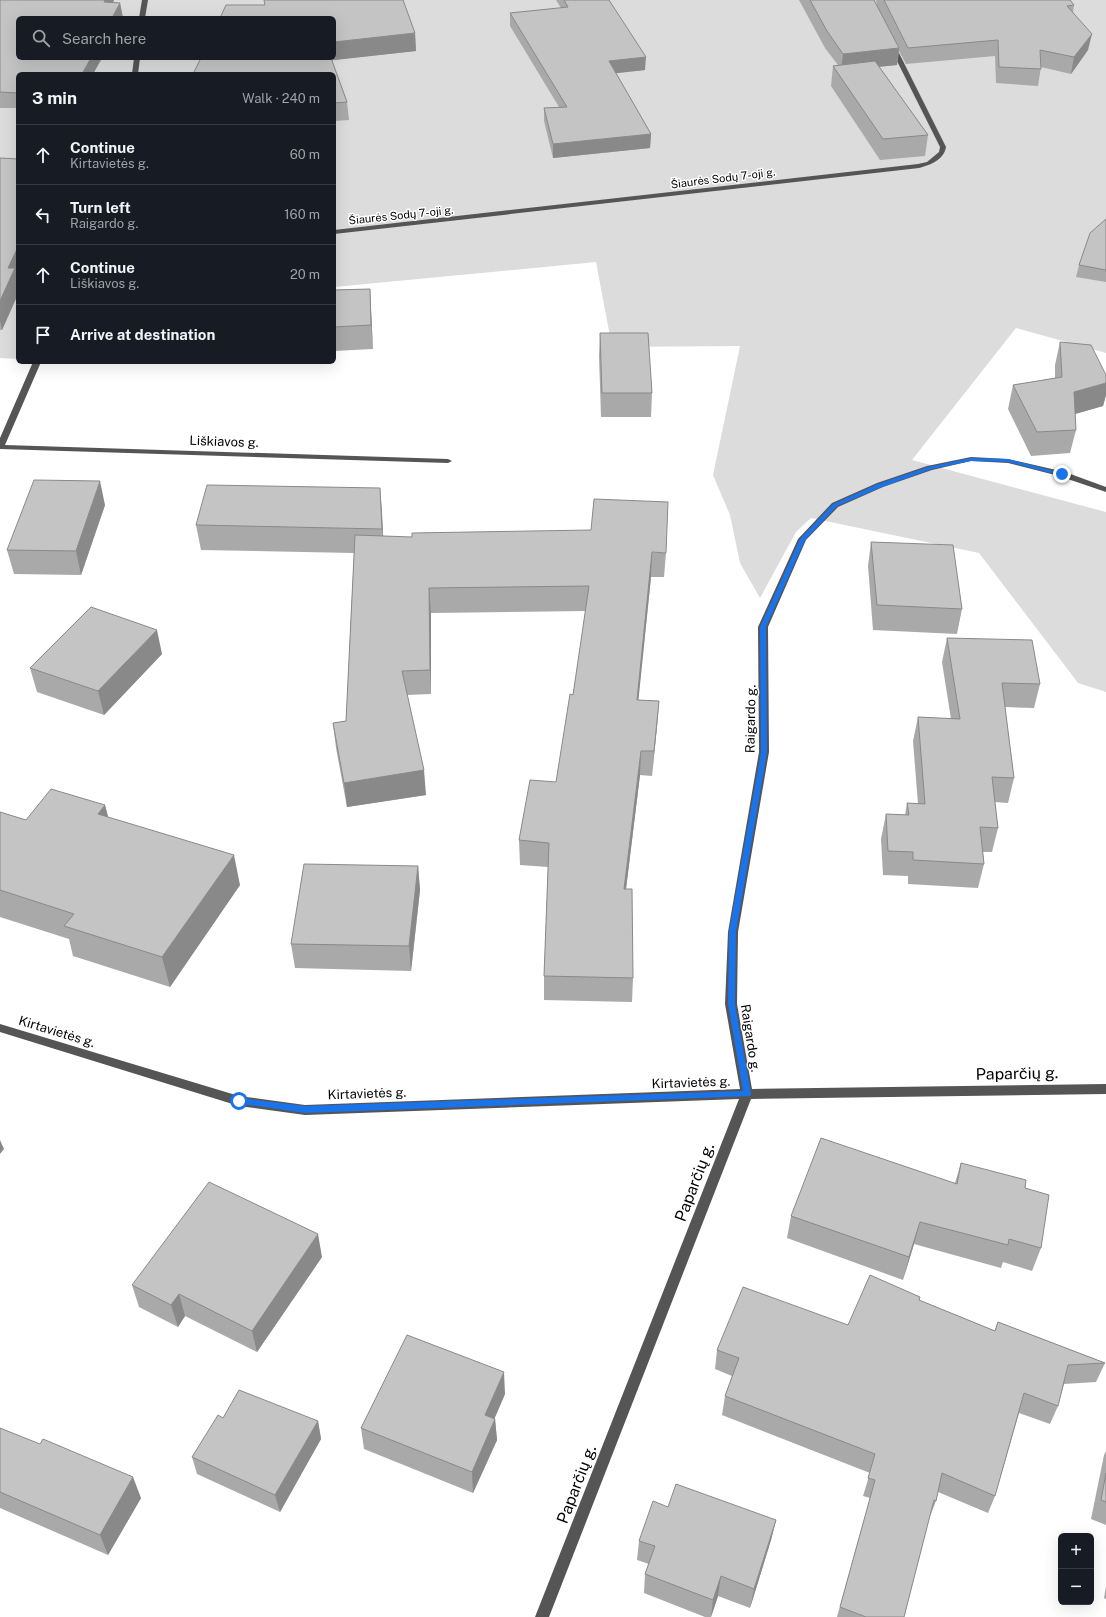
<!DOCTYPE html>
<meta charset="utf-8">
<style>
:root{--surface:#171b24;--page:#242831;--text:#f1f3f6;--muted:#9ea1a6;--line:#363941}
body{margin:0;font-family:"Public Sans",sans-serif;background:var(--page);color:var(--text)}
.controls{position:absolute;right:12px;bottom:12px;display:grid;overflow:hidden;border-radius:6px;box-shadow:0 4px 16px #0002}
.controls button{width:36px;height:36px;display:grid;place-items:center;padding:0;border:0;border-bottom:1px solid var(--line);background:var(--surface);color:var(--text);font:20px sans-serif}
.stop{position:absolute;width:12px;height:12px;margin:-9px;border:3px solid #1a73e8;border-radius:50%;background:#fff}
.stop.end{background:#1a73e8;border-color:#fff;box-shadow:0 1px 4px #0008}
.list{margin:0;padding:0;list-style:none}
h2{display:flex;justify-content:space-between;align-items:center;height:52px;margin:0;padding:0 16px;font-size:17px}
h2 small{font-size:13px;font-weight:400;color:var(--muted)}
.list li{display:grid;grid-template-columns:26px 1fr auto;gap:12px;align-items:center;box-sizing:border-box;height:60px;padding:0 16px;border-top:1px solid var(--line)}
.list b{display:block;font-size:15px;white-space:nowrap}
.list p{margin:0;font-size:13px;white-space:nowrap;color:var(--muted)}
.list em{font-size:13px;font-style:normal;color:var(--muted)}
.icon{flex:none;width:22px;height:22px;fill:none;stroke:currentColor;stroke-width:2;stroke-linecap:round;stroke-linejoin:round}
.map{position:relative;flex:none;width:1106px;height:1617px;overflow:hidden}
.search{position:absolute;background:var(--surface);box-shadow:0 4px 16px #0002;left:16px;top:16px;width:320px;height:44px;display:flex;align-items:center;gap:10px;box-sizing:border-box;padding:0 14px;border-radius:6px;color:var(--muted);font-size:15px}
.panel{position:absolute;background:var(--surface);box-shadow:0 4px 16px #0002;left:16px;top:72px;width:320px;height:292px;border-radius:6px}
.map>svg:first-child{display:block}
</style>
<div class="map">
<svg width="1106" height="1617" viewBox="0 0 1106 1617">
<rect width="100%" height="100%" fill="#fff"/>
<!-- green -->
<path fill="#dcdcdc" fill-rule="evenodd" d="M0,0H1106V353L1016,328L912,460L1106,512V692L1078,683L979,553L811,518L796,532L760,598L740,563L730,515L713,475L740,346L612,347L596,262L334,287V74H18V359L0,358ZM18,18H334V58H18Z"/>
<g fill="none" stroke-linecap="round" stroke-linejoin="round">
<!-- minor -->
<g fill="#555" fill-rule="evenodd">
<polygon points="142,0 148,0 145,18 139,18"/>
<path d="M892,43L895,45L946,147C944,160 930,165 919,168L334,234V230L918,164L927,162L939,152L940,147L889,45Z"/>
<polygon points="134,58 140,58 138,74 132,74"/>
<polygon points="33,362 41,362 5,445 448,459 452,461 448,463 0,449 0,438"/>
<polygon points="971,457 1008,459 1065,472 1106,487 1106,492 1059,476 1008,463 971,461 932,470 883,487 838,507 806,540 768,627 769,752 738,932 737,1004 752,1089 1106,1084 1106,1094 751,1099 549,1617 535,1617 739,1099 305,1115 239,1106 0,1032 0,1024 239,1096 305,1105 740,1089 725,1004 728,932 759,752 758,627 798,539 832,503 877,483 927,466"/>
</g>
</g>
<!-- wall -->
<g fill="#a9a9a9">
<polygon points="0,0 114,0 113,2 120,3 123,18 18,58 102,58 93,74 18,74 18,108 0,108"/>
<polygon points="556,0 609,0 645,70 616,73 651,134 650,148 553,158 544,121 544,108 559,107 510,26 510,13 561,8"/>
<polygon points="799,0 874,0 877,5 876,0 1070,0 1074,5 1073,13 1088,50 1071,74 1041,67 1038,86 996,83 995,56 906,64 899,51 897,65 879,67 928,135 925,156 880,160 831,86 833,66 838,65 825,48"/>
<polygon points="265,5 415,33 416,51 331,60 347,102 349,120 334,121 334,74"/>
<polygon points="0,158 18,159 18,294 2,330 0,330"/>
<polygon points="1106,219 1106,282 1076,277 1079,265"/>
<polygon points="370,289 373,349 334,351 334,290"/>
<polygon points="600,333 652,393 651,417 601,417 599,356"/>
<polygon points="1060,342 1106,375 1106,395 1103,406 1075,414 1076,430 1070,453 1031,456 1008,409 1013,385 1055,378 1055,365"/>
<polygon points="380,488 383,536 666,553 664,577 651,577 638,700 659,701 657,726 652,776 640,775 626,889 633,978 632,1002 544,1000 544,976 548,867 520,865 519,840 556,782 573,695 586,611 431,613 431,694 407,695 426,795 347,807 336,748 333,723 346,721 354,553 201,550 196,525"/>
<polygon points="105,505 81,575 14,574 7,550"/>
<polygon points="871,542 962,609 957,634 873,630 868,566"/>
<polygon points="947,638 1040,684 1034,708 1005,707 1014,778 1008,803 995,802 998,828 992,852 983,852 984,864 978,888 908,884 908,876 883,875 881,839 886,814 905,815 907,803 918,804 913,741 918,717 951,719 942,662"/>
<polygon points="162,654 104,715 37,692 30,668"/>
<polygon points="105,805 108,817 240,885 170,987 73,956 69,939 0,917 0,812 26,820"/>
<polygon points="418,866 420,890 411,971 295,968 291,944"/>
<polygon points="961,1163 1025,1188 1041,1248 1032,1271 1003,1262 1001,1268 914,1244 903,1280 787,1238 791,1216 955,1183"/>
<polygon points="322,1257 257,1352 185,1316 178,1327 139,1307 132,1285"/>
<polygon points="919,1300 995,1331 998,1322 1105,1363 1096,1382 1064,1384 1058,1406 1050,1424 1019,1413 995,1496 988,1513 938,1492 936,1501 929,1519 904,1617 837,1617 870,1498 863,1496 870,1473 722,1415 725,1396 732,1376 715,1369 717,1350 848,1325"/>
<polygon points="505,1394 494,1419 495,1419 497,1440 473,1493 364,1449 361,1428"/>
<polygon points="223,1418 318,1421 321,1439 280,1512 197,1474 192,1457"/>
<polygon points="0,1428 141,1498 108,1555 0,1508"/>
<polygon points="1106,1451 1106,1525 1091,1519 1104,1455"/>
<polygon points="668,1507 776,1520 771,1540 750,1608 718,1596 711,1617 705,1617 644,1593 645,1574 649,1564 637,1560 639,1541"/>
<polygon points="1106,1586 1106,1599 1104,1598"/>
</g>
<!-- shaded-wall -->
<g fill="#898989">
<polygon points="105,0 114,0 107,17 104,2"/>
<polygon points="120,3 123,18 112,18"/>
<polygon points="415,33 416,51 326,61 326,58 334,58 334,42"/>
<polygon points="1092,34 1088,50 1071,74 1074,57"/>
<polygon points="899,48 897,65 841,70 843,54"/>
<polygon points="646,57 645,70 609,74 609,61"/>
<polygon points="91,58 102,58 93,74 82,74"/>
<polygon points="651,134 650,148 553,158 553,144"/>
<polygon points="18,247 18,294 2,330 0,321 0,301 8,268"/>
<polygon points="370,289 371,312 373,349 371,325"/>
<polygon points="1106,383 1106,395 1103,406 1068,416 1074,392"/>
<polygon points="100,481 105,505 81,575 76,551"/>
<polygon points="380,488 382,512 384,553 382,529"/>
<polygon points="652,552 651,577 636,724 637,700"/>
<polygon points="429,588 431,613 431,694 430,670"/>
<polygon points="157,630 162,654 104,715 98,691"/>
<polygon points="659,701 657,726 652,776 654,751"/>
<polygon points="641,751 640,775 623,913 624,889"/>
<polygon points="424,770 426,795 347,807 344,783"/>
<polygon points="105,805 113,836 98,814"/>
<polygon points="234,855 240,885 170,987 162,957"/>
<polygon points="418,866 420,890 411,971 409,946"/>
<polygon points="0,1140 4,1149 0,1154"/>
<polygon points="920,1222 914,1244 903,1280 909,1257"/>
<polygon points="318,1234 322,1257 257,1352 252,1331"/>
<polygon points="179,1294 185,1316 178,1327 171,1305"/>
<polygon points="504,1372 505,1394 487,1436 485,1415"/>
<polygon points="495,1419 497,1440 473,1493 472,1472"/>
<polygon points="318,1421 321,1439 280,1512 275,1495"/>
<polygon points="133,1477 141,1498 108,1555 100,1535"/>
<polygon points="776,1520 771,1540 750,1608 754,1589"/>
<polygon points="721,1576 718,1596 711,1617 713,1600"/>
</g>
<!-- building -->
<g fill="#c4c4c4" stroke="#898989">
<polygon points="0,0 105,0 104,2 120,3 112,18 18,18 18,58 91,58 82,74 18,74 18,93 0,92"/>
<polygon points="264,0 403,0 415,33 334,42 334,18 220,18 226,5 265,5"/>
<polygon points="564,0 609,0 646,57 609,61 651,134 553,144 544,108 567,107 510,13 568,7"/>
<polygon points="810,0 874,0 899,48 843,54 827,31"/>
<polygon points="884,0 1070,0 1074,5 1067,6 1092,34 1074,57 1040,50 1041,69 999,67 998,40 908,48"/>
<polygon points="201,58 331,58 347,102 334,103 334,74 193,74"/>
<polygon points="875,61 928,135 883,139 833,66"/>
<polygon points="0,158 18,159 18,247 8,268 15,268 0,301"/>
<polygon points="1106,219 1106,270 1079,265 1090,233"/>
<polygon points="370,289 371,325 334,327 334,290"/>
<polygon points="600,333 648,333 652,393 602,393"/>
<polygon points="1060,342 1091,345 1106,375 1106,383 1074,392 1076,430 1037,432 1013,385 1062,377"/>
<polygon points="34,480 100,481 76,551 7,550"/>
<polygon points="207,485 380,488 382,529 196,525"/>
<polygon points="594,499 668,502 666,553 652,552 637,700 659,701 654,751 641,751 624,889 632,889 633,978 544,976 549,843 519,840 530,780 556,782 570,694 573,695 589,586 429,588 430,670 402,671 424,770 344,783 333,723 346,721 355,535 412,537 412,533 591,530"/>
<polygon points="871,542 953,545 962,609 877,605"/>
<polygon points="91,607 157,630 98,691 30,668"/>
<polygon points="947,638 1032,640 1040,684 1002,683 1014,778 992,777 998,828 980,827 984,864 913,860 913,852 888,851 886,814 909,815 907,803 925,804 918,717 960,719"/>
<polygon points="51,789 105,805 98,814 234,855 162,957 64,926 74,914 0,890 0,812 26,820"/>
<polygon points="304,864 418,866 409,946 291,944"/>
<polygon points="821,1138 957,1184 961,1163 1026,1180 1025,1188 1049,1195 1041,1248 1009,1239 1008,1245 920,1222 909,1257 791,1216"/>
<polygon points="209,1182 318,1234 252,1331 179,1294 171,1305 132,1285"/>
<polygon points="870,1275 920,1297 919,1300 995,1331 998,1322 1105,1363 1068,1365 1058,1406 1024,1393 995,1496 942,1473 936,1501 934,1500 904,1617 866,1617 840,1607 875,1480 868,1478 875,1454 725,1396 739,1358 717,1350 743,1287 848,1325"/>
<polygon points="407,1335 504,1372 485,1415 495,1419 472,1472 361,1428"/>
<polygon points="239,1390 318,1421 275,1495 192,1457 218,1415 223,1418"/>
<polygon points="0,1428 40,1444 43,1439 133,1477 100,1535 0,1492"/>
<polygon points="1106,1473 1106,1502 1101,1500"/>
<polygon points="676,1484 776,1520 754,1589 721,1576 713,1600 645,1574 655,1546 639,1541 653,1501 668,1507"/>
</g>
<!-- route -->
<polygon fill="#1a73e8" points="971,458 1008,459 1065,474 1062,476 1008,462 971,461 932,469 882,487 837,506 805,540 766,627 767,752 736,932 735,1004 751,1094 750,1096 305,1113 236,1103 236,1098 239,1098 305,1106 743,1091 728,1004 729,932 761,752 760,627 800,539 833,504 878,484 928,467"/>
<g text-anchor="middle" stroke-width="3" stroke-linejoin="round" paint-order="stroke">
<!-- far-street labels -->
<g font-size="11" fill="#000" stroke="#fff">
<text transform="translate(723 178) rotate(-7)" y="4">Šiaurės Sodų 7-oji g.</text>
<text transform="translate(401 215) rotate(-6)" y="4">Šiaurės Sodų 7-oji g.</text>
</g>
<!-- street labels -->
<g font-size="13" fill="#000" stroke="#fff">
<text transform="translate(224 441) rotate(2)" y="5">Liškiavos g.</text>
<text transform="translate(750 719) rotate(-89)" y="5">Raigardo g.</text>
<text transform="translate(57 1031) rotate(17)" y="5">Kirtavietės g.</text>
<text transform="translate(751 1038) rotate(81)" y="5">Raigardo g.</text>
<text transform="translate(691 1082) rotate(-2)" y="5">Kirtavietės g.</text>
<text transform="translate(367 1093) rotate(-2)" y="5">Kirtavietės g.</text>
</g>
<!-- near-street labels -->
<g font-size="16" fill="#000" stroke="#fff">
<text transform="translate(1017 1073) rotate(-1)" y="6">Paparčių g.</text>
<text transform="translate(694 1182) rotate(-69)" y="6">Paparčių g.</text>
<text transform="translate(576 1484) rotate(-69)" y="6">Paparčių g.</text>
</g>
</g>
</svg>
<div class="controls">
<button>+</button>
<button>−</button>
</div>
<div class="stop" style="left:239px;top:1101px"></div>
<div class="stop end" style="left:1062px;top:474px"></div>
<div class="search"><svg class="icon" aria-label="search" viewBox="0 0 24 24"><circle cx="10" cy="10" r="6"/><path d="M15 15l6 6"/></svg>Search here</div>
<section class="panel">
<h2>3 min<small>Walk · 240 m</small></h2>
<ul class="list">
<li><svg class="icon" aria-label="ahead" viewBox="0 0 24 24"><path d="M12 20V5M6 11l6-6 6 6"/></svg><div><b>Continue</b><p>Kirtavietės g.</p></div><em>60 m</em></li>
<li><svg class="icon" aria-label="left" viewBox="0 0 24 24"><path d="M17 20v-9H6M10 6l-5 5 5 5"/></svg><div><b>Turn left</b><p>Raigardo g.</p></div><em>160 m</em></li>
<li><svg class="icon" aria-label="ahead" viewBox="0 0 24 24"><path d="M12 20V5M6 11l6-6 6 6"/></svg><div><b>Continue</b><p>Liškiavos g.</p></div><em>20 m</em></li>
<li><svg class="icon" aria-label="arrive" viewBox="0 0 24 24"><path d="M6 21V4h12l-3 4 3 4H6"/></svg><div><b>Arrive at destination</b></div></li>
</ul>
</section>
</div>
